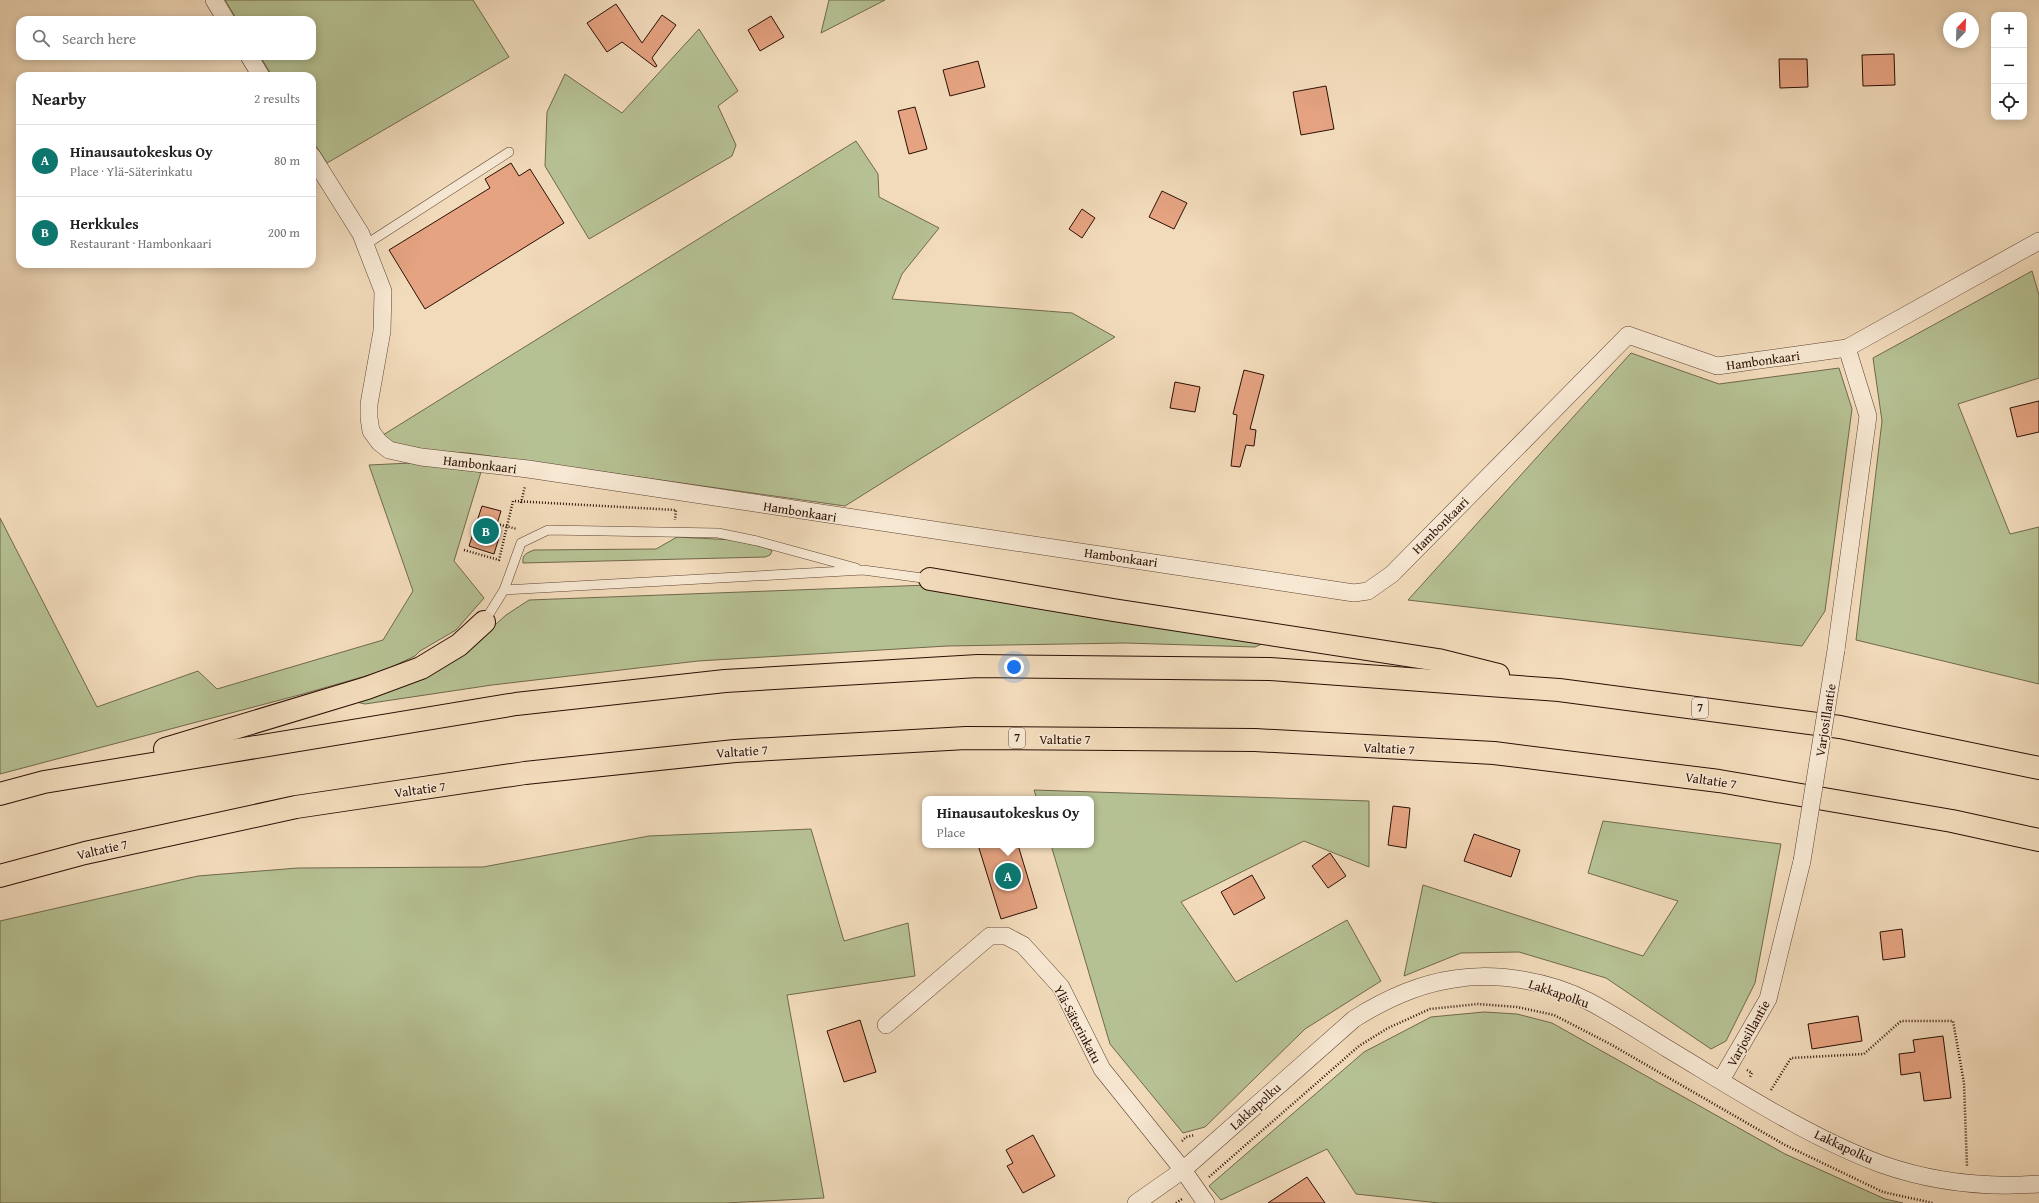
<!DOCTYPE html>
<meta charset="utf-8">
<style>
:root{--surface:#fff;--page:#f6f6f6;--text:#222;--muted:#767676;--line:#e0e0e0;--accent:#0f766e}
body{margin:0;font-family:"Gentium Book Plus",serif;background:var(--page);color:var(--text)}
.controls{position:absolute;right:12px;top:12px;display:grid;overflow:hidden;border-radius:8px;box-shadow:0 2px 10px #0003}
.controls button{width:36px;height:36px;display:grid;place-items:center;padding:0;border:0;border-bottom:1px solid var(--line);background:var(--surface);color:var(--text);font:20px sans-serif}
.compass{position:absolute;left:1943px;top:12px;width:36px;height:36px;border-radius:50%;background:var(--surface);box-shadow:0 2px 10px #0003;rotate:23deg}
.you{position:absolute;left:1014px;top:667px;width:14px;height:14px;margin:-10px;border:3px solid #fff;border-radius:50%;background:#1a73e8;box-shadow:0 0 0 6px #1a73e833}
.badge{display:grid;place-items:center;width:26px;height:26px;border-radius:50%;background:var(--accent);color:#fff;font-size:13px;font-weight:700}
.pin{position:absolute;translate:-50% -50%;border:2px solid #fff;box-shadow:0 1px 4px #0006}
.popup{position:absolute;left:922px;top:796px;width:172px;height:52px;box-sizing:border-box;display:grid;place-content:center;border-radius:8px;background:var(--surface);filter:drop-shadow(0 1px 3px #0005);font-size:13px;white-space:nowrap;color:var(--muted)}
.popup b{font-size:15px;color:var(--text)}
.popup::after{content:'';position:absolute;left:50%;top:100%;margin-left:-8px;border:8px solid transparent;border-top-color:var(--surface)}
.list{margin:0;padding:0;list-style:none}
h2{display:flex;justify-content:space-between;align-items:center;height:52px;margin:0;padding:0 16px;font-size:17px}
h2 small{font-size:13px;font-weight:400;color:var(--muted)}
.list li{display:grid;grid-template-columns:26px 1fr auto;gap:12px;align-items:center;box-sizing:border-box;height:72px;padding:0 16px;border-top:1px solid var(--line)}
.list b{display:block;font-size:15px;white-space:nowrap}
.list p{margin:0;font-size:13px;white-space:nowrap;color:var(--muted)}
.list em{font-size:13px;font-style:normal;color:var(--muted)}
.icon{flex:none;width:22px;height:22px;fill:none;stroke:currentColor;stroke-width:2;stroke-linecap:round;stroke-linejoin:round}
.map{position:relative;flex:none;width:2039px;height:1203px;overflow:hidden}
.search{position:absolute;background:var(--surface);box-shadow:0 2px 10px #0003;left:16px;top:16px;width:300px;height:44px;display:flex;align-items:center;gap:10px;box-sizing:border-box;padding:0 14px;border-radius:12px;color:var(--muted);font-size:15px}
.panel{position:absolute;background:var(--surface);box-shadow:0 2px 10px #0003;left:16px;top:72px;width:300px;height:196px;border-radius:12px}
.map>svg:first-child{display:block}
</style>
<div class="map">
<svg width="2039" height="1203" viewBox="0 0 2039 1203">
<rect width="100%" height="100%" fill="#f2dbbb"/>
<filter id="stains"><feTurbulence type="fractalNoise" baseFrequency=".005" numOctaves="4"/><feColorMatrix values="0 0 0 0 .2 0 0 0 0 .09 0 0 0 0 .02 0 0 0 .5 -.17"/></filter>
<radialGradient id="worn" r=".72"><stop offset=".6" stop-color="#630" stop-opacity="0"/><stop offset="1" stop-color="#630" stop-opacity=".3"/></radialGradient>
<!-- green -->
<g fill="#b6c193" stroke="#70684c">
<polygon points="225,0 473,0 509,57 327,163 312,140 312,76 272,76 260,56 312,56 312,20 237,20"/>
<polygon points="829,0 885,0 821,33"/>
<polygon points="699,29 738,91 718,106 736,145 732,156 589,239 545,166 547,112 565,74 622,113"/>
<polygon points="856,141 878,174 879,197 939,228 902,274 892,299 1072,313 1115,337 845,506 468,453 429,451 388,442 383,435"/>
<polygon points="2032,271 2039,295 2039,378 1958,404 2010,534 2039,527 2039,684 1856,640 1882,421 1873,358"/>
<polygon points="1631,353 1719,384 1839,368 1852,409 1825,611 1802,646 1408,600"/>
<polygon points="411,463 481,472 454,561 484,598 456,630 420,651 415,656 383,671 303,694 0,774 0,518 97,707 198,671 217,689 383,640 413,591 369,465"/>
<path d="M677,537L734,540L767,548L772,551L770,555L765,557L523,563C522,554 527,553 534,550L656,549Z"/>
<polygon points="929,585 1264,643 1255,647 1125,643 947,646 698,661 492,685 365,704 356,702 475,643 506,615 529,600"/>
<polygon points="1034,790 1369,801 1369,867 1304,841 1181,902 1236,982 1347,920 1381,981 1305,1029 1205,1127 1183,1133 1110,1044 1051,845 1091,845 1091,799 1037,799"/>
<polygon points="1603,821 1781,844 1755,983 1726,1041 1711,1049 1606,978 1519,952 1461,953 1404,976 1423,885 1643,956 1678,901 1588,873"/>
<polygon points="811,829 844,941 908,923 915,976 787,995 824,1198 725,1203 0,1203 0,921 198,876 298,868 483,867 649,836"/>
<polygon points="1484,1012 1517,1014 1552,1023 1785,1154 1885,1199 1903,1203 1439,1203 1356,1194 1327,1149 1221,1200 1209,1186 1364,1052 1431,1017"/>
</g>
<!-- building -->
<g fill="#e5a381" stroke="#2b0f05">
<polygon points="616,4 642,43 662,15 676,25 652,58 657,66 655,67 622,42 607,52 587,23"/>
<polygon points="771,16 784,37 760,51 748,30"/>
<polygon points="1894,54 1895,85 1863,86 1862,55"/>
<polygon points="1779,59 1807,59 1808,87 1780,88"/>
<polygon points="978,61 985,87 950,96 943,70"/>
<polygon points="1326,86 1334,129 1301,135 1293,92"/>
<polygon points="915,107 927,149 909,154 898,111"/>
<polygon points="511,163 519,176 530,169 564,223 425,309 389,250 490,188 485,179"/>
<polygon points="1162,191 1187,203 1174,229 1149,217"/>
<polygon points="1082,209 1095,218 1082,238 1069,229"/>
<polygon points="1244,370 1264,375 1250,429 1256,430 1254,446 1246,445 1240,467 1231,466 1237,415 1233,414"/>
<polygon points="1175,382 1200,387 1195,412 1170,408"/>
<polygon points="2039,401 2039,432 2017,437 2010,408"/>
<polygon points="482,506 501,511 495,530 501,531 494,554 469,546"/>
<polygon points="1393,806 1410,808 1406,848 1388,845"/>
<polygon points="1474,834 1520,850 1511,877 1464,861"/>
<polygon points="978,845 1018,845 1037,908 1001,919"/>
<polygon points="1330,853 1346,876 1328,888 1312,866"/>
<polygon points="1252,875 1265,898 1234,915 1221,892"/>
<polygon points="1902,929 1905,957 1883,960 1880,932"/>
<polygon points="1858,1016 1862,1041 1812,1049 1808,1024"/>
<polygon points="860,1020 876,1072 844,1082 827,1031"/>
<polygon points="1943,1036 1951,1098 1924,1101 1920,1072 1901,1075 1899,1054 1915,1052 1913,1040"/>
<polygon points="1033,1135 1055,1176 1023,1193 1007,1166 1013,1163 1006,1150"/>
<polygon points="1307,1177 1325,1203 1268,1203"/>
</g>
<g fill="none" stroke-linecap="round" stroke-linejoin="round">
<defs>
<g id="lane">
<polyline points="365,245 509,152"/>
<polyline points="504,590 521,543 548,530 718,533 757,541 856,568"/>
<polyline points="484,622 504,590 863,570 930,579"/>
</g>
<g id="street">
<polyline points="214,0 226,20"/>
<polyline points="249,56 261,76"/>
<polyline points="312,156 361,234 383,291 382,331 369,404 369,418 371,431 379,442 389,450 421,457 528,469 1354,593 1368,591 1392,574 1628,335 1717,366 1847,348 2039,241"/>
<polyline points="1836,650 1868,416 1847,348"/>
<polyline points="886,1025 990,936 1006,936 1023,945 1061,987 1102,1069 1183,1170 1206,1203"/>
<polyline points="1721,1080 1768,999 1802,861"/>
<path d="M1136,1203L1183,1170L1354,1019C1384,1000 1418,984 1454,979C1497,972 1549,981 1588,1001C1615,1015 1642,1033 1668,1049C1735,1089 1808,1137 1881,1164C1932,1182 1985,1188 2039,1184"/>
</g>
<g id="highway">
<polyline points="930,579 1113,610 1438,660 1498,675"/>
<polyline points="165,749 367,688 421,668 459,645 484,622"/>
<polyline points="0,794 44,782 516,704 725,681 978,666 1270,669 1559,690 1840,727 2039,768"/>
<polyline points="0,876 85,853 296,807 525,773 735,751 966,738 1255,740 1494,753 1719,781 1952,821 2039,840"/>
</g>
</defs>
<!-- lane casing -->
<use href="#lane" stroke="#5d4232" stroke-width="10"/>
<!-- street casing -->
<use href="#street" stroke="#5d4232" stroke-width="18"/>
<!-- highway casing -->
<use href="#highway" stroke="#2b0f05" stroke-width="24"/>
<!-- path -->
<g stroke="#2b0f05" stroke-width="2.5" stroke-dasharray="1 2" stroke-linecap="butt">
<polyline points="521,503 525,486"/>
<polyline points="497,524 517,529"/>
<polyline points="464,550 499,560 513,501 676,510 675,520"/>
<polyline points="1747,1070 1752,1073 1750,1077"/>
<polyline points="1771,1090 1791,1058 1864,1054 1901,1021 1953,1021 1964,1083 1967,1167"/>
<polyline points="1182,1141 1186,1137 1195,1135"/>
<polyline points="1209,1177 1359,1046 1388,1028 1430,1009 1478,1004 1517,1007 1554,1015 1612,1045 1785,1145 1883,1192 1933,1203"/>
<polyline points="1176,1203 1182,1199"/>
</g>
<!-- lane -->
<use href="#lane" stroke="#f7e8d3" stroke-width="9"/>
<!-- street -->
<use href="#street" stroke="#f7e8d3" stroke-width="17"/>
<!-- highway -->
<use href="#highway" stroke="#f2dbbb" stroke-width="22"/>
<defs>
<polyline id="street-bridge" points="1802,861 1836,650"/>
</defs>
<!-- street-bridge casing -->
<use href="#street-bridge" stroke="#5d4232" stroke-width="18" stroke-linecap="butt"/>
<!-- street-bridge -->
<use href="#street-bridge" stroke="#f7e8d3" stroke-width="17"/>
</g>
<g text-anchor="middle" stroke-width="3" stroke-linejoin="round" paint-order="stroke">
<!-- shield labels -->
<g fill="#f7e8d3" stroke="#685043" stroke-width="1">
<rect x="1692" y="698" width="16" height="20" rx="3"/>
<rect x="1009" y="728" width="16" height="20" rx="3"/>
</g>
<g font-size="12" font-weight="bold" fill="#2b0f05">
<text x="1700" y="712">7</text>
<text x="1017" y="742">7</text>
</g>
<!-- street labels -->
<g font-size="13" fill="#2b0f05" stroke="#f7e8d3">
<text transform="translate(1763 360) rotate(-8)" y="5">Hambonkaari</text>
<text transform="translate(480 464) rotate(7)" y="5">Hambonkaari</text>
<text transform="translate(800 511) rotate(9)" y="5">Hambonkaari</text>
<text transform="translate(1440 525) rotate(-45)" y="5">Hambonkaari</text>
<text transform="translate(1121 557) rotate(8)" y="5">Hambonkaari</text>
<text transform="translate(1825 720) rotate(-81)" y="5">Varjosillantie</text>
<text x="1065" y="744">Valtatie 7</text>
<text transform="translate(1389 748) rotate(3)" y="5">Valtatie 7</text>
<text transform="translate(742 751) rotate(-4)" y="5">Valtatie 7</text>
<text transform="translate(1711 780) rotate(8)" y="5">Valtatie 7</text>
<text transform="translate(420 789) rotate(-8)" y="5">Valtatie 7</text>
<text transform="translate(102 849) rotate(-13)" y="5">Valtatie 7</text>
<text transform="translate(1559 993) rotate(19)" y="5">Lakkapolku</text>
<text transform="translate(1078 1024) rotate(62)" y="5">Ylä-Säterinkatu</text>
<text transform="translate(1748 1033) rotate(-61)" y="5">Varjosillantie</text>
<text transform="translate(1255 1106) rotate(-42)" y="5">Lakkapolku</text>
<text transform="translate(1844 1146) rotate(25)" y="5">Lakkapolku</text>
</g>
</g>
<rect width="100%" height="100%" filter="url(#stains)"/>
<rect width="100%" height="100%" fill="url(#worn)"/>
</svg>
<div class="controls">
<button>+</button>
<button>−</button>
<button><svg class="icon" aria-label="locate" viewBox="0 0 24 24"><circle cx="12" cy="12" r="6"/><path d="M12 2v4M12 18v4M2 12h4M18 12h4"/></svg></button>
</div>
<svg class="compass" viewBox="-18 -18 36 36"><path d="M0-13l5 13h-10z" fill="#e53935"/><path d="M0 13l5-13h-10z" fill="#767676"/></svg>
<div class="you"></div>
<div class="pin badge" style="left:1008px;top:876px">A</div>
<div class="popup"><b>Hinausautokeskus Oy</b>Place</div>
<div class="pin badge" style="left:486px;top:531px">B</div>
<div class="search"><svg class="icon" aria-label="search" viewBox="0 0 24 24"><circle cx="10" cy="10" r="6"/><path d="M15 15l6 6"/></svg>Search here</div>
<section class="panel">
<h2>Nearby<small>2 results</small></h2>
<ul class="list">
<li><span class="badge">A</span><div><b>Hinausautokeskus Oy</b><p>Place · Ylä-Säterinkatu</p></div><em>80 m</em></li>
<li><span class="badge">B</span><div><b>Herkkules</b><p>Restaurant · Hambonkaari</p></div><em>200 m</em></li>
</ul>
</section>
</div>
